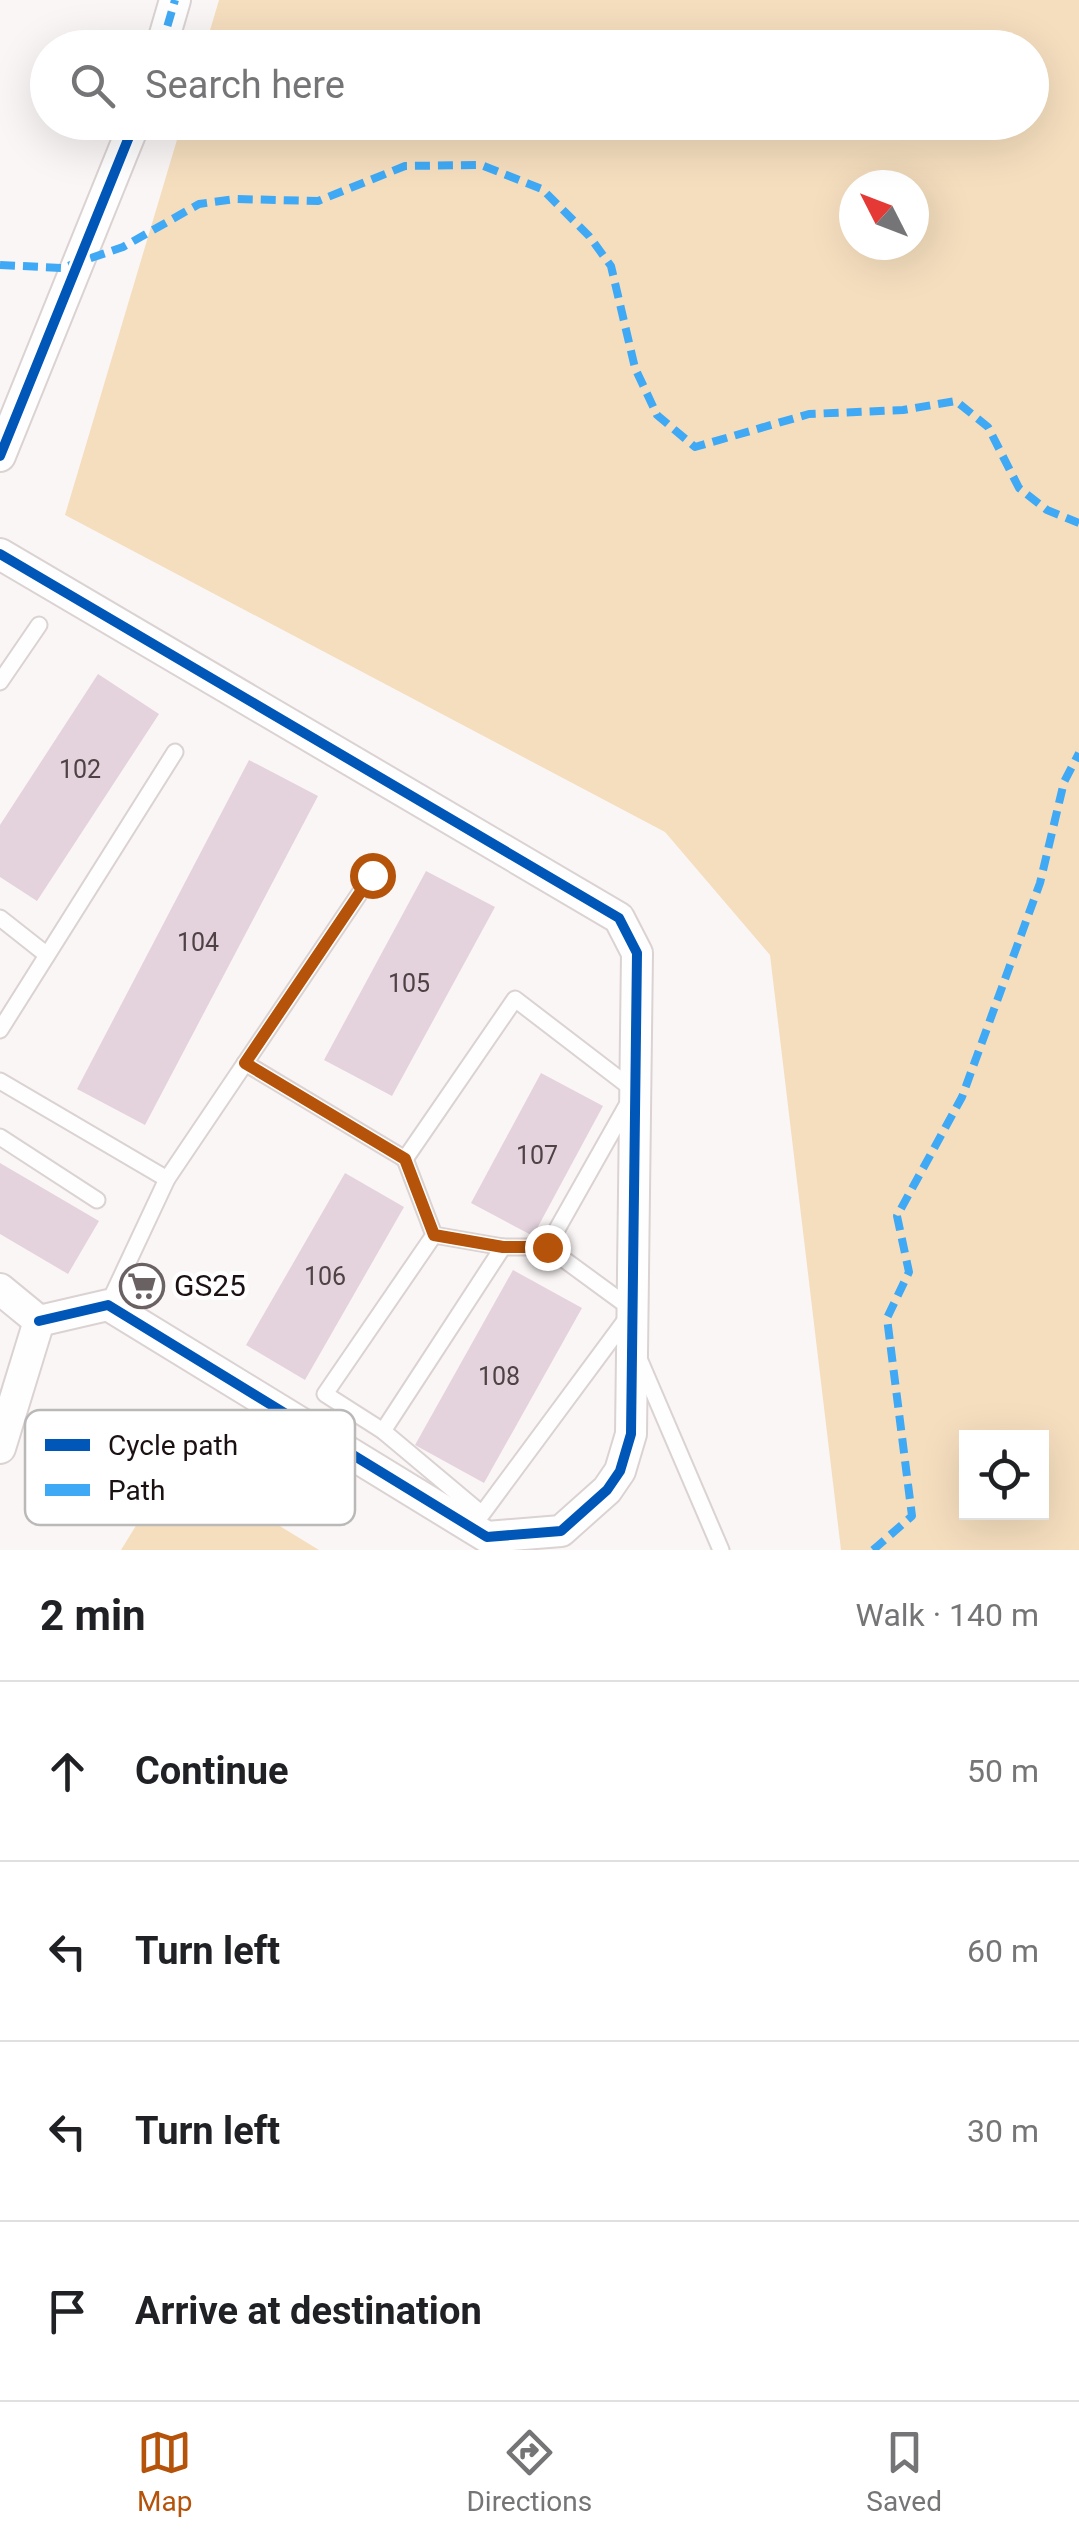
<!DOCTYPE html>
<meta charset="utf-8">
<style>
:root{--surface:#fff;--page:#f2f2f2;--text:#202124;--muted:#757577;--line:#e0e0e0;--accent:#b45309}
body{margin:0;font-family:Roboto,sans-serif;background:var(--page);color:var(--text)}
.controls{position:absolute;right:30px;bottom:30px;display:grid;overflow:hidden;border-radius:0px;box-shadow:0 10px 40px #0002}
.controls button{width:90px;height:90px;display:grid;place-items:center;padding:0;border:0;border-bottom:2px solid var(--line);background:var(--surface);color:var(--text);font:50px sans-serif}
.compass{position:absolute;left:839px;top:170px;width:90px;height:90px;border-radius:50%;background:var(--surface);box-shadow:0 10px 40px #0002;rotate:312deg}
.stop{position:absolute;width:30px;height:30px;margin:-22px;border:8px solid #b45309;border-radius:50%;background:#fff}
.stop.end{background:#b45309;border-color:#fff;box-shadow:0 2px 10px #0008}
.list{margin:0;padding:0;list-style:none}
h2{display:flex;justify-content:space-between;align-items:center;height:130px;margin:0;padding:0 40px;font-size:42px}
h2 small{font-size:32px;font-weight:400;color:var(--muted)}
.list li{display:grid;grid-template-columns:65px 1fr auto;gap:30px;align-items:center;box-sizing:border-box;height:180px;padding:0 40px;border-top:2px solid var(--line)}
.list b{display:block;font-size:38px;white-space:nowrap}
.list em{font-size:32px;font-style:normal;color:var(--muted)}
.icon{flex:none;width:55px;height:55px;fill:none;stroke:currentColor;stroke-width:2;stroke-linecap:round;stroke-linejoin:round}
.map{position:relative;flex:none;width:1079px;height:1550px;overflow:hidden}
.search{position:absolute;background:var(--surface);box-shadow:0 10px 40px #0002;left:30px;right:30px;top:30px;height:110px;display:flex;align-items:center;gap:25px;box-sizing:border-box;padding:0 35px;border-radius:55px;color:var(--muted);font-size:38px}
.sheet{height:850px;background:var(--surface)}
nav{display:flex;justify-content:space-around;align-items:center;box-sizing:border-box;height:140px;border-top:2px solid var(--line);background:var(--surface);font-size:28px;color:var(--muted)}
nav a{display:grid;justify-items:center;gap:5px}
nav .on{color:var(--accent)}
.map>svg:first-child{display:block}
</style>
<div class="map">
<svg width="1079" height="1550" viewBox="0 0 1079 1550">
<rect width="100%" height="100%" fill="#fbf6f6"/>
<!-- green -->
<g fill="#f5debe" fill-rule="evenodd">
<path d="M219,0H1079V1550H841L770,955L665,832L65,515L182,123L1032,122V48L205,47ZM854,185H914V245H854ZM966,1438H1042V1512H966Z"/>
<polygon points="175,1462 319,1550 121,1550"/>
</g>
<!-- building -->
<g fill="#e4d3dd">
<polygon points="98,674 159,714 37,901 0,877 0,825"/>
<polygon points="249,760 318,796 145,1125 77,1089"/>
<polygon points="426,871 495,907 392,1096 324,1060"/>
<polygon points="541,1073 603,1106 533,1236 471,1203"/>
<polygon points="0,1163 99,1221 68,1274 0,1234"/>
<polygon points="345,1173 404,1207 305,1380 246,1345"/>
<polygon points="513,1270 582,1308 484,1483 415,1445"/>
</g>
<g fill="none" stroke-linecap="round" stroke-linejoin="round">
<defs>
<g id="service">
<polyline points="0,682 39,625"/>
<polyline points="0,918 47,955"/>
<polyline points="0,1030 175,752"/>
<polyline points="245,1063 405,1159 515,999 635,1091 547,1247 633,1310 482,1514 383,1431 503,1247 547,1247"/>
<polyline points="0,1081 167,1179"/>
<polyline points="0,1137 97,1200"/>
<polyline points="434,1235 503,1247"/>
<polyline points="108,1305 167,1179 372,875"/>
<polyline points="640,1361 721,1550"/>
<polyline points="383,1431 325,1394 434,1235 405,1159"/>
</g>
<g id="minor">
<polyline points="161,48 175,0"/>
<polyline points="0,456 135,122"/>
<polyline points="0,554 619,918 637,953 631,1434 620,1471 607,1490 561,1531 487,1537 108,1305 39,1321"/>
<polyline points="0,1289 39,1321 0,1448"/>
</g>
</defs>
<!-- service casing -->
<use href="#service" stroke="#dbd2d2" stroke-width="19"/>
<!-- minor casing -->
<use href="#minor" stroke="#dbd2d2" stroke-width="34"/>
<!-- service -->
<use href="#service" stroke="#fefefe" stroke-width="15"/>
<!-- minor -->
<use href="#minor" stroke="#fefefe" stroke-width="30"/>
<!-- quiet -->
<g stroke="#3fa9f5" stroke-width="8" stroke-dasharray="15 8" stroke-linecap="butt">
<polyline points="161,48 175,0"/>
<polyline points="0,265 62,268 123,247 199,204 235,199 318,201 405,166 481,165 542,189 589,236 611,266 635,368 657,415 695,447 809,414 903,410 956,401 988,427 1019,488 1047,510 1079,523"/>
<polyline points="873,1550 912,1516 887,1318 909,1272 897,1216 962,1097 1040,883 1064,782 1079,753"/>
</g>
<defs>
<g id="cycleway">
<polyline points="0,456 135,122"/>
<polyline points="0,554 619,918 637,953 631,1434 620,1471 607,1490 561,1531 487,1537 108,1305 39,1321"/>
</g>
</defs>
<!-- cycleway casing -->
<use href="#cycleway" stroke="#fff" stroke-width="16"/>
<!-- cycleway -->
<use href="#cycleway" stroke="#0057b8" stroke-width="10"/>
</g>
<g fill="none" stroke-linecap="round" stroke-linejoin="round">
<!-- route -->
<polyline stroke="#b45309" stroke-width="12" points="372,875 245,1063 405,1159 434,1235 503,1247 547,1247"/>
</g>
<!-- icons -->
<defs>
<symbol id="supermarket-ring" viewBox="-11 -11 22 22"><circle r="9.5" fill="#fff" stroke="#6a6162" stroke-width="1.5"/><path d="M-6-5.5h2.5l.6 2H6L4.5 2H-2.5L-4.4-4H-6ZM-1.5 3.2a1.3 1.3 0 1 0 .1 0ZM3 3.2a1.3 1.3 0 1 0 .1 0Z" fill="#6a6162"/></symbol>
</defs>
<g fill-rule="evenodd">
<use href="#supermarket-ring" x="117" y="1261" width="50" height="50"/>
</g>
<g text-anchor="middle" stroke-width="8" stroke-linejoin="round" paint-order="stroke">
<!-- number labels -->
<g font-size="25" fill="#4e4245">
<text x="80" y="778">102</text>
<text x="198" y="951">104</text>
<text x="409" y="992">105</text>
<text x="537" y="1164">107</text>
<text x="325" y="1285">106</text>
<text x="499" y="1385">108</text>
</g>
<!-- poi labels -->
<g font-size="30" fill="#1c1112" stroke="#fff" text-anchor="start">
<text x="174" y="1296">GS25</text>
</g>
</g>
<!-- legend -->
<rect x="25" y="1410" width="330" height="115" rx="15" fill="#fff" stroke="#bbb8b8" stroke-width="2.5"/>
<rect x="45" y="1439" width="45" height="12" fill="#0057b8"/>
<rect x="45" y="1484" width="45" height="12" fill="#3fa9f5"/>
<g font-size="28" fill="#1c1112">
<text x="108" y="1455">Cycle path</text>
<text x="108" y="1500">Path</text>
</g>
</svg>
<div class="controls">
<button><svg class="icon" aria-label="locate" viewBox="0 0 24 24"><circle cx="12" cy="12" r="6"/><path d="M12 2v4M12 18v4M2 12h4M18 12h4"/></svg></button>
</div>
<svg class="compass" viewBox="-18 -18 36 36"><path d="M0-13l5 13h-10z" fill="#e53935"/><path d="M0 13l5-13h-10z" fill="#757577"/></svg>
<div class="stop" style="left:372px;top:875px"></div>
<div class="stop end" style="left:547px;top:1247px"></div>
<div class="search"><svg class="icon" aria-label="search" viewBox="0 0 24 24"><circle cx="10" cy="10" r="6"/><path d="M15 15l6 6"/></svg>Search here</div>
</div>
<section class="sheet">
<h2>2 min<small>Walk · 140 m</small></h2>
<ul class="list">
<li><svg class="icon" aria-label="ahead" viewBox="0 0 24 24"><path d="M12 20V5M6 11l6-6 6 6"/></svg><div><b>Continue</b></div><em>50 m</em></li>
<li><svg class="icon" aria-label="left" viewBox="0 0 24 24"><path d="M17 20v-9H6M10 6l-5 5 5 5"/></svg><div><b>Turn left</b></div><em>60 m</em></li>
<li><svg class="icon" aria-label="left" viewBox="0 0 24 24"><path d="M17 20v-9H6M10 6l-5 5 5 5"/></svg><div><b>Turn left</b></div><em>30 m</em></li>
<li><svg class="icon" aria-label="arrive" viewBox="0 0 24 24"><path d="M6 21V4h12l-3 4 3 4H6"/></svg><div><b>Arrive at destination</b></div></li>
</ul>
</section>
<nav>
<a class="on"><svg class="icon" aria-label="map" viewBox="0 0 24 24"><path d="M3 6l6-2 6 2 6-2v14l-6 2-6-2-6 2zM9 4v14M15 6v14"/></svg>Map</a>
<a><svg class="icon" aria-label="directions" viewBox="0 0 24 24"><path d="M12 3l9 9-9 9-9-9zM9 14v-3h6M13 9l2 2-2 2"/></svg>Directions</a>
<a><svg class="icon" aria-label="saved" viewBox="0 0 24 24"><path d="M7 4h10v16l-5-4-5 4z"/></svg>Saved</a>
</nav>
